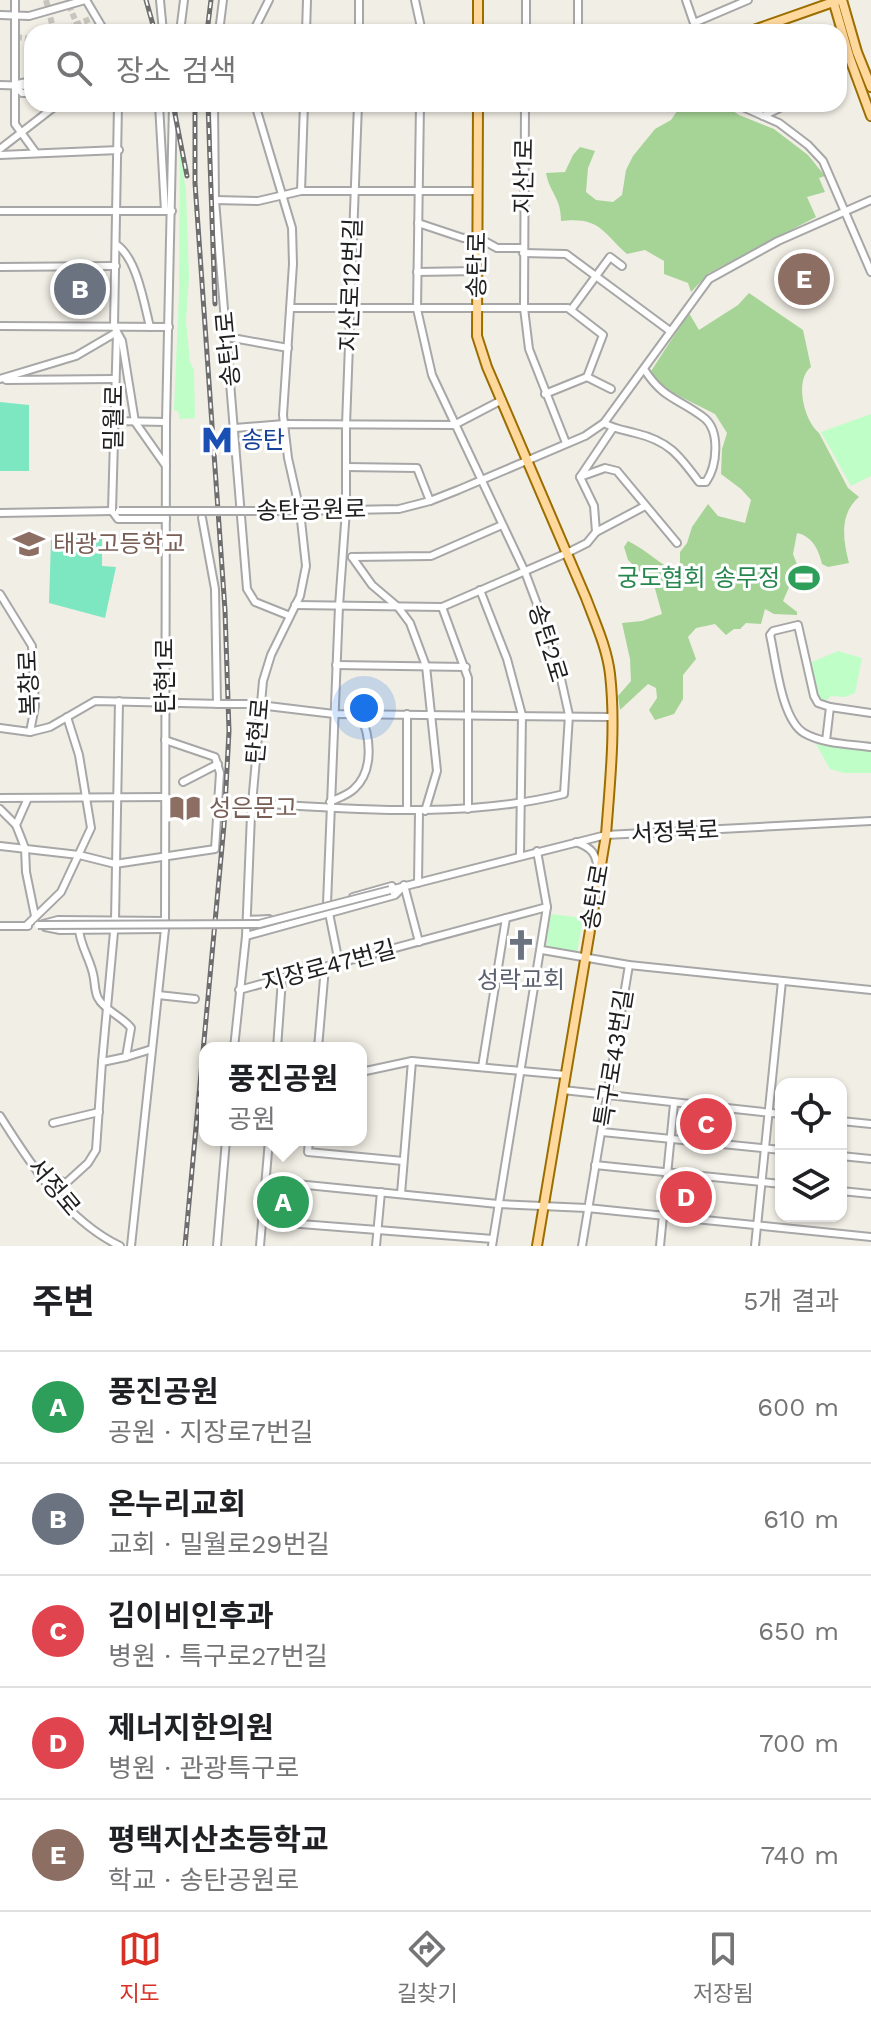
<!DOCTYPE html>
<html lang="ko">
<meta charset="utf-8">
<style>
:root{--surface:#fff;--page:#f6f6f6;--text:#202124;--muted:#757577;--line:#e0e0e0;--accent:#d93025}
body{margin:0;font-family:"Work Sans","Noto Sans KR",sans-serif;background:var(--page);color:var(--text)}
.controls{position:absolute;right:24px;bottom:24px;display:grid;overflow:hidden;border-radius:16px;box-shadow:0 2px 6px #0004}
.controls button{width:72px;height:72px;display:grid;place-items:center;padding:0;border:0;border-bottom:2px solid var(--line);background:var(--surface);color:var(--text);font:40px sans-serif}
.you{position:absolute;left:364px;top:708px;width:28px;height:28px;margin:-20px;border:6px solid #fff;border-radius:50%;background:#1a73e8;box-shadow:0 0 0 12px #1a73e833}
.badge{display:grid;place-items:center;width:52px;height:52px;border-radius:50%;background:var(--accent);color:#fff;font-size:26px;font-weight:700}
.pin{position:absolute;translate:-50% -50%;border:4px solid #fff;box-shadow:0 2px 8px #0006}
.popup{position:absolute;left:199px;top:1042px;width:168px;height:104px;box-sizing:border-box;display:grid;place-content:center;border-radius:16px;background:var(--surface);filter:drop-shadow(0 2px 6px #0005);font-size:26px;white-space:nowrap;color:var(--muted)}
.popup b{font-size:30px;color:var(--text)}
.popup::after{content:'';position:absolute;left:50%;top:100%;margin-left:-16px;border:16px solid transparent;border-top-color:var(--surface)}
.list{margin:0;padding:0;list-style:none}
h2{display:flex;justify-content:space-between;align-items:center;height:104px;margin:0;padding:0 32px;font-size:34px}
h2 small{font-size:26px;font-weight:400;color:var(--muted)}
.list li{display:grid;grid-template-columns:52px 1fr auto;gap:24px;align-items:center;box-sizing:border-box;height:112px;padding:0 32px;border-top:2px solid var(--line)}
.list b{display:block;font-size:30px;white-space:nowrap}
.list p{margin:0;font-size:26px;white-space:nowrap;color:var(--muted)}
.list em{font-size:26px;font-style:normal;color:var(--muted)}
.icon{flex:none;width:44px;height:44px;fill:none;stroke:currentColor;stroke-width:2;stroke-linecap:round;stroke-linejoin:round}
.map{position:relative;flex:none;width:871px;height:1246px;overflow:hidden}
.search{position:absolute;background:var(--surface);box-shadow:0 2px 6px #0004;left:24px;right:24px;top:24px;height:88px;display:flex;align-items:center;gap:20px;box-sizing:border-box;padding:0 28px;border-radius:24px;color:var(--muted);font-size:30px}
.sheet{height:664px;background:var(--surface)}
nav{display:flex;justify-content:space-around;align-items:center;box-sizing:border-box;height:112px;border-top:2px solid var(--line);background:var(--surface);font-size:22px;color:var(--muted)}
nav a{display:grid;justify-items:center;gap:4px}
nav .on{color:var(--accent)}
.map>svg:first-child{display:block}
</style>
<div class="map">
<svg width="871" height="1246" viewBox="0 0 871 1246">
<rect width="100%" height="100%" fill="#f1eee5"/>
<!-- forest -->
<g fill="#a6d496">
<path d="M682,104H723L739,115L774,129L808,155L825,176L819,178L825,192L807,197L816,217L709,273L691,292L688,283L664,274V261L645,250L627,254C601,231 600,217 561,221C561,197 550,194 546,173L565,172L573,155L580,147L595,151L588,168L586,192L596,200L613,202L622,195L626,170L633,156L655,129L671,120Z"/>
<path d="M749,293L803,330L811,367C794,380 804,421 819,433L848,488L859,497C839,514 843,540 849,563L828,567L822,564C819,550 812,536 797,533L793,554L798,567L783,601L797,612V615L774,614L765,609L761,624L746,623L740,629H734L726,635L715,624L696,628L688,637L696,659L683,675V699L674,714L655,720L649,710L657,698L656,688L648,684L620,710L618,696L631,681L630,659L622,623L642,621L662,614L654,585L628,560L624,547L628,541C647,550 660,565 680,574V552L687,543L692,527L708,504L718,516L745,523L751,500L741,489L721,474L722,449L727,433L715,414L663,388L651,371L689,313L699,330L738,305Z"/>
</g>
<!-- park -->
<g fill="#bffec7">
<polygon points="180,147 186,192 189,277 186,321 190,362 194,370 195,418 180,419 178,411 174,410 179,292"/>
<polygon points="871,414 871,476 851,486 821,432"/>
<polygon points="838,651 862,658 855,693 845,697 831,696 825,702 818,699 812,662"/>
<polygon points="816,744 871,751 871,773 844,773 830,769"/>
<polygon points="551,914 583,918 577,953 546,947"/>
<polygon points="268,1184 300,1187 297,1220 265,1218"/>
</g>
<!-- pitch -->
<g fill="#7de7c2">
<polygon points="0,402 29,405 29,471 0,471"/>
<polygon points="59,537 102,539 102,566 116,567 105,618 49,603 51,540 59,540"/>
</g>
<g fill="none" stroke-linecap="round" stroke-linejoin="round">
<!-- minor-tunnel -->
<g stroke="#c7c5be" stroke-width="6" stroke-dasharray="6 3" stroke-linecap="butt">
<polyline points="46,0 54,32"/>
<polyline points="69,5 80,32"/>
<polyline points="59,32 95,17"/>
<polyline points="16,37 32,39"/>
</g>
<defs>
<g id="minor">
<polyline points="15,0 15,124 36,153"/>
<polyline points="86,0 105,32"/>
<polyline points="160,0 163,32"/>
<polyline points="359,0 359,32"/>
<polyline points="415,0 422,32"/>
<polyline points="526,0 526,32"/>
<polyline points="578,0 578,32"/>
<polyline points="686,0 697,32"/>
<polyline points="0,15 29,16 85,0"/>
<polyline points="694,23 748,0"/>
<polyline points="180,32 184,0"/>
<polyline points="219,32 223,0"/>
<polyline points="253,32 269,0"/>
<polyline points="306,32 307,0"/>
<polyline points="17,84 32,81"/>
<polyline points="0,85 32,86"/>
<polyline points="14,85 22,93 32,93"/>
<polyline points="118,104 114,326 117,332 112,511 118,519 166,519"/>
<polyline points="159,104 165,211"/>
<polyline points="214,104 215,200 247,589 255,602 290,616"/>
<polyline points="525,104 524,308 529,349 566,443"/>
<polyline points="736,104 779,123 808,145 823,161 871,272"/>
<polyline points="763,116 788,104"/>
<polyline points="0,149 58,104"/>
<polyline points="0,155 119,150"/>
<polyline points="301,191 304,104"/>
<polyline points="215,200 258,201 301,191 478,191"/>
<polyline points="0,211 172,211"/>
<polyline points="418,223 463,238 477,237 497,248 523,248"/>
<path d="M117,245C137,259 144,303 150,327"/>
<polyline points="523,253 566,254 670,331"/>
<polyline points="0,267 116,266"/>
<polyline points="417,272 477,271"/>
<polyline points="291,308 568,308 603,335 587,377 545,394"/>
<polyline points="571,310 610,257 622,266"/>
<polyline points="0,326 169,327"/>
<polyline points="227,337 288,348"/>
<polyline points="587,377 611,389"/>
<polyline points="0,379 76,356 117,332 122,341 135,422 166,466"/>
<polyline points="6,380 114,379"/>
<polyline points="113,421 166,422"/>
<path d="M604,423C614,429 624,430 635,433C669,441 679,455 699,482H706C717,466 721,430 703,417C678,398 663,399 644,369"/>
<polyline points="235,428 284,424 454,425 502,400"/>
<polyline points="346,467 417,468 430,501"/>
<polyline points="580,477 613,428"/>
<polyline points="298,511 399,509 430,501 458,490 585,436 604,423 709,279 778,241 871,200"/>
<polyline points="0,513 112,511"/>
<polyline points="202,518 215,589 217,704"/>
<polyline points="596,532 645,506"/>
<polyline points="352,557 372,585 398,607 410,623 426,666 437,771 425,811"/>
<polyline points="352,557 431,556 502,525"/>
<polyline points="480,590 507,659 522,715 520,855"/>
<polyline points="0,594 32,646 35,706 30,732"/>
<polyline points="295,605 442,607 567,553 587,543 596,532 594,506 580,477 605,468 617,471 677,543"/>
<polyline points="442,607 468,678 468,809"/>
<polyline points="336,665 466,667"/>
<polyline points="251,704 334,714 611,717"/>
<polyline points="830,707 871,713"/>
<polyline points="407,714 407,810"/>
<polyline points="0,728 30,732 50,727 95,701 223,704"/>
<path d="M826,741L830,707L818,703L814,696L798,625L773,631L770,635C776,660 781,719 804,733C823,744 850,744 871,747"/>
<polyline points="183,782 218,764"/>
<polyline points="0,798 166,797"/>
<polyline points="28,798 16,825 25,848 26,872 35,916"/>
<path d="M330,802C338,798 348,795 354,789C374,771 371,737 360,714"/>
<path d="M252,803C356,809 462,819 564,794L569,715L555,652L525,572L432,375L417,309L420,104"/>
<polyline points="0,809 16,825"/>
<path d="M576,842C592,848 596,853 598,870"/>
<polyline points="0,846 79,855 115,864 215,849 220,773 215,757 165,740"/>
<polyline points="418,883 419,811"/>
<polyline points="404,885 419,942"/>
<polyline points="390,890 606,835 871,821"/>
<polyline points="353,897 392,886"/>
<polyline points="327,904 339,606 346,510 346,425 358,104"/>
<polyline points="329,913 339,963"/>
<polyline points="247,920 269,919"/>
<polyline points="43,924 58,920 165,921"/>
<polyline points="0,926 28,926"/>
<polyline points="26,926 61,892 91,828 79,755 67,717"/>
<polyline points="45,927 60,930 165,929"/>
<polyline points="246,936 395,895 402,888"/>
<polyline points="542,950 629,965 871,990"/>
<polyline points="239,990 547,907"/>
<polyline points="158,995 195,999"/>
<polyline points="234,1048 246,936 251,815 263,681 271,655 300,596 306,566 300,511 288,458 283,415 293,264 292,228 255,104"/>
<polyline points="277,1048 282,979"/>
<polyline points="318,1048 325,967"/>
<polyline points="126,1057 152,1049"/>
<polyline points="102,1062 115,921 119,701"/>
<polyline points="482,1067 506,918"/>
<polyline points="361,1072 412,1061 566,1075"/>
<polyline points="563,1090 781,1114"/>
<path d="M0,1116C31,1165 66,1220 120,1246"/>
<polyline points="841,1121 871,1124"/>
<polyline points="53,1123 99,1112"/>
<polyline points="602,1132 781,1150"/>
<polyline points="309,1140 308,1152 403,1161"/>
<polyline points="841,1156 871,1159"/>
<polyline points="595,1165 781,1184"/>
<path d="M40,1173L66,1183L88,1163L96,1150L102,1062L126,1057L131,1028C123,1017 104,1010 98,998C95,993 95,985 94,979C92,961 80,947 79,929"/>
<polyline points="266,1181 498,1204 587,1208 871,1237"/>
<polyline points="841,1191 871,1194"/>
<polyline points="401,1194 412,1061"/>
<polyline points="262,1221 493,1239"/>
<polyline points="131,1246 165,929 166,422 173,104"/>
<polyline points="217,1246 226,1140"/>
<polyline points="260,1246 269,1140"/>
<polyline points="376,1246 381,1192"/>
<polyline points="492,1246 547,907 537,851"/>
<polyline points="582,1246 629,965"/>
<polyline points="660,1246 674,1104"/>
<polyline points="755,1246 782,981"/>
</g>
<g id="major">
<polyline points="833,0 850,59 871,116"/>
<polyline points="842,0 857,52 871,87"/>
<polyline points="478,32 478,0"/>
<polyline points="748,32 839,0"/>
<path d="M478,104L477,336L487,367L586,598C595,622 607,648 610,674C616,727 610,782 606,835L537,1246"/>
</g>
</defs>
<!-- minor casing -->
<use href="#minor" stroke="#a7a7a7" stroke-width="10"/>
<!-- major casing -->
<use href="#major" stroke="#9c6e00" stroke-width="12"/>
<!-- minor -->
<use href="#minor" stroke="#fff" stroke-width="6"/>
<!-- major -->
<use href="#major" stroke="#ffd89d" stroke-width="8"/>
<defs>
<g id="rail">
<polyline points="146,0 155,32"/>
<polyline points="207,32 211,0"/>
<polyline points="173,104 187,176"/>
<polyline points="208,104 215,304"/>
<polyline points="185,1246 224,825 229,731 225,610 195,183 195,104"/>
</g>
</defs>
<!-- rail casing -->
<use href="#rail" stroke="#6e6e6e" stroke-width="5"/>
<!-- rail -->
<use href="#rail" stroke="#fff" stroke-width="2" stroke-dasharray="6" stroke-linecap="butt"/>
<defs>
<g id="minor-bridge">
<polyline points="119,511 294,511"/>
<polyline points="223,704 251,704"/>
<polyline points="38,925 259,924 390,890"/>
</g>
</defs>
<!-- minor-bridge casing -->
<use href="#minor-bridge" stroke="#a7a7a7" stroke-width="10" stroke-linecap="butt"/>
<!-- minor-bridge -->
<use href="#minor-bridge" stroke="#fff" stroke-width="6"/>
</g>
<!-- icons -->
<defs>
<symbol id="metro-bare" viewBox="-9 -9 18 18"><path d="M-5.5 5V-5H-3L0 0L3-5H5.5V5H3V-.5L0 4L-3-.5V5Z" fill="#1a4fb4" stroke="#fff" stroke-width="2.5" paint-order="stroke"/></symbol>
<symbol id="school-bare" viewBox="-9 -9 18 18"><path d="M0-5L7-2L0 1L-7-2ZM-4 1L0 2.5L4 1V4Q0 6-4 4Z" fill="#8d6e63" stroke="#fff" stroke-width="2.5" paint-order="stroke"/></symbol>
<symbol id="stadium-bare" viewBox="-9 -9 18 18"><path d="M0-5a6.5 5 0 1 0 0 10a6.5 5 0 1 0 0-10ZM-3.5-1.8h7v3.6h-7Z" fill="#2e9e5b" stroke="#fff" stroke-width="2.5" paint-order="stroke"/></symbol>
<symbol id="library-bare" viewBox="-9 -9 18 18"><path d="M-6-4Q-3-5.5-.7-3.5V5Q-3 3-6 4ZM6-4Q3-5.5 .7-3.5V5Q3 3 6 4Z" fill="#8d6e63" stroke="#fff" stroke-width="2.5" paint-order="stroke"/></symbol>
<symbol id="church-bare" viewBox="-9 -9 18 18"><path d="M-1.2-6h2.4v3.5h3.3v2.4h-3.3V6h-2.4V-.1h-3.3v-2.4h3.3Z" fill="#6b7280" stroke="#fff" stroke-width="2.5" paint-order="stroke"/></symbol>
</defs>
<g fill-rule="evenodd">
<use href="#metro-bare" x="195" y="418" width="44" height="44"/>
<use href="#school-bare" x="7" y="522" width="44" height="44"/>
<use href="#stadium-bare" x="782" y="556" width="44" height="44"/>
<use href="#library-bare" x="163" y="786" width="44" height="44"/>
<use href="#church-bare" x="499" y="923" width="44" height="44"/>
</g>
<g text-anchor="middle" stroke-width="6" stroke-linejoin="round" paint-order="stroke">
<!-- street labels -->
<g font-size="24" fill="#202020" stroke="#fff">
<text transform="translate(524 176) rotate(-89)" y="8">지산1로</text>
<text transform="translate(477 265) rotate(-89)" y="8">송탄로</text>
<text transform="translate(351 285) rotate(-88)" y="8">지산로12번길</text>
<text transform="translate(228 349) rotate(-95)" y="8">송탄1로</text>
<text transform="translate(114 418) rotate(-89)" y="8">밀월로</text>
<text transform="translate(311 510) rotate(-1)" y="8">송탄공원로</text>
<text transform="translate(548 643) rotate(73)" y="8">송탄2로</text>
<text transform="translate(165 676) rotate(-90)" y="8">탄현1로</text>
<text transform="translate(29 683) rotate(-92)" y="8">복창로</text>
<text transform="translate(258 731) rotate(-85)" y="8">탄현로</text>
<text transform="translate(675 832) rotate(-3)" y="8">서정북로</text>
<text transform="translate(595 897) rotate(-80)" y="8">송탄로</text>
<text transform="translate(329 966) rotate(-15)" y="8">지장로47번길</text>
<text transform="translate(614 1058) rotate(-81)" y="8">특구로43번길</text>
<text transform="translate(54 1187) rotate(50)" y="8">서정로</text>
</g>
<!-- transit labels -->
<g font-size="24" fill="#164399" stroke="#fff" text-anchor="start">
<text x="241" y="448">송탄</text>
</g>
<!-- education labels -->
<g font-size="24" fill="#785e54" stroke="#fff" text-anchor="start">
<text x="53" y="552">태광고등학교</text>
<text x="209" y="816">성은문고</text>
</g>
<!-- leisure labels -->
<g font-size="24" fill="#27864d" stroke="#fff" text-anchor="end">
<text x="780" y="586">궁도협회 송무정</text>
</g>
<!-- worship labels -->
<g font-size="24" fill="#5b616d" stroke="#fff">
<text x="521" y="988">성락교회</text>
</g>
</g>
</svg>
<div class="controls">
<button><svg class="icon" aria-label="locate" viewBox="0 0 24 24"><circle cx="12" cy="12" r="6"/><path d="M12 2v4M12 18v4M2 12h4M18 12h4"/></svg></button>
<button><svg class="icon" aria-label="layers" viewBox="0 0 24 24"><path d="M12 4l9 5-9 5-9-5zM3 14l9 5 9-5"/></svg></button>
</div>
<div class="you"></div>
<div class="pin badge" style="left:283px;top:1202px;background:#2e9e5b">A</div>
<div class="popup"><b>풍진공원</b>공원</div>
<div class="pin badge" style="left:80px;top:289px;background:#6b7280">B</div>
<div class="pin badge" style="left:706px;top:1124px;background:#e0444e">C</div>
<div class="pin badge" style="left:686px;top:1197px;background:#e0444e">D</div>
<div class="pin badge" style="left:804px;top:279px;background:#8d6e63">E</div>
<div class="search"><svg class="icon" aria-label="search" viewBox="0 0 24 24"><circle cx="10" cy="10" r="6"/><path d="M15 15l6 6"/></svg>장소 검색</div>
</div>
<section class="sheet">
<h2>주변<small>5개 결과</small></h2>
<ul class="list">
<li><span class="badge" style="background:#2e9e5b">A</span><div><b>풍진공원</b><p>공원 · 지장로7번길</p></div><em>600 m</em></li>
<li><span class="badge" style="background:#6b7280">B</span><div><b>온누리교회</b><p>교회 · 밀월로29번길</p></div><em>610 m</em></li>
<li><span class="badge" style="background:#e0444e">C</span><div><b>김이비인후과</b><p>병원 · 특구로27번길</p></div><em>650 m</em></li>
<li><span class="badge" style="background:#e0444e">D</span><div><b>제너지한의원</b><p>병원 · 관광특구로</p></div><em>700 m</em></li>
<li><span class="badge" style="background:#8d6e63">E</span><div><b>평택지산초등학교</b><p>학교 · 송탄공원로</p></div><em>740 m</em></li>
</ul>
</section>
<nav>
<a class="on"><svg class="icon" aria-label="map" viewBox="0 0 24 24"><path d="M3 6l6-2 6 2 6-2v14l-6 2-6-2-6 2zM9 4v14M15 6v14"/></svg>지도</a>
<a><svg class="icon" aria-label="directions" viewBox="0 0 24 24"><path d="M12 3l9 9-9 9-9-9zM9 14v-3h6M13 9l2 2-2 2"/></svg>길찾기</a>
<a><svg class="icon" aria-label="saved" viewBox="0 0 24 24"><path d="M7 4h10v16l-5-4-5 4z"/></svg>저장됨</a>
</nav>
